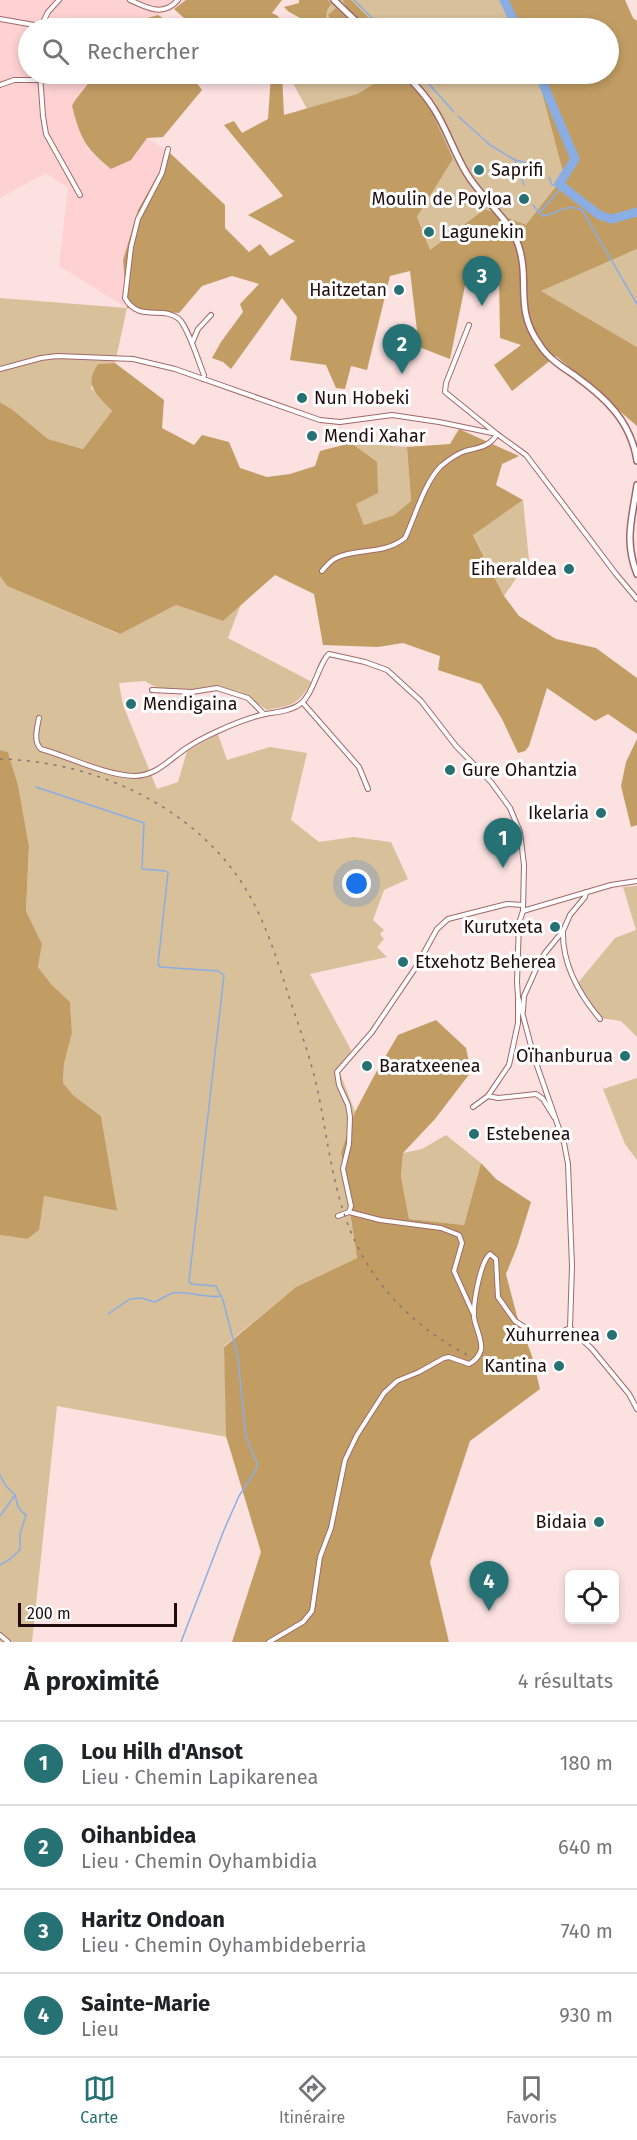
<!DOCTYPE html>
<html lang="fr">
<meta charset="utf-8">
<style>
:root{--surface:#fff;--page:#f2f2f2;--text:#202124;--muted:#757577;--line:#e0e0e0;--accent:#267173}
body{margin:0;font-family:"Fira Sans",sans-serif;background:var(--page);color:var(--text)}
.controls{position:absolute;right:18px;bottom:18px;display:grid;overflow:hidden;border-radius:9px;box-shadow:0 3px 9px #0003}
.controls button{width:54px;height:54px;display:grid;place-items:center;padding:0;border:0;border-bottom:2px solid var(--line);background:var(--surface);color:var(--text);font:30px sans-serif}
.scale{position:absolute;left:18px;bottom:15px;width:159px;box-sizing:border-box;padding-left:6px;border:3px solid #210c0d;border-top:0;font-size:16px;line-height:21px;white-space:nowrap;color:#210c0d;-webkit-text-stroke:4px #fff;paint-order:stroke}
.you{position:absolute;left:357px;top:884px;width:21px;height:21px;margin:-15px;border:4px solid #fff;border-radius:50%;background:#1a73e8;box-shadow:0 0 0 9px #1a73e833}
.badge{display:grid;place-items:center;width:39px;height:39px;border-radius:50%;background:var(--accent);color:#fff;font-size:20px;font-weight:700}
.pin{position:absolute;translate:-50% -50px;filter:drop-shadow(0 2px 3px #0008)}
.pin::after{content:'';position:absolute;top:32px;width:21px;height:18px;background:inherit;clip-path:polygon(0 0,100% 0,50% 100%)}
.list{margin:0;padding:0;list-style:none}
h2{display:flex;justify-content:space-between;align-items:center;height:78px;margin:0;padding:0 24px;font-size:26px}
h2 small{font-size:20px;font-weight:400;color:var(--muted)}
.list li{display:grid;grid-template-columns:39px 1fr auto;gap:18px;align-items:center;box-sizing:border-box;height:84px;padding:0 24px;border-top:2px solid var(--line)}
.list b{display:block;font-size:22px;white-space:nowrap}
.list p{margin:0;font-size:20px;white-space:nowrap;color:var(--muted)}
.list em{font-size:20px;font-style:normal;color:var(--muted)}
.icon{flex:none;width:33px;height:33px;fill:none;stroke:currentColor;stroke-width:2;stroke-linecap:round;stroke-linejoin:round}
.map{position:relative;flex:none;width:637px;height:1642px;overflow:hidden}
.search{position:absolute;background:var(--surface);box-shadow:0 3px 9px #0003;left:18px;right:18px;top:18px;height:66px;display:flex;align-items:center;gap:15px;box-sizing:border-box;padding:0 21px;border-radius:33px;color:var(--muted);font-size:22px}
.sheet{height:414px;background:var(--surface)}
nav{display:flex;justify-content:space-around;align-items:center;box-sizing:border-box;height:84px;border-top:2px solid var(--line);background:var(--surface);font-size:16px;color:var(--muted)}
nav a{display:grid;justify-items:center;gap:3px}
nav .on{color:var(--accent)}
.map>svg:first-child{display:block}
</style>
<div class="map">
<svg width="637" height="1642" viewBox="0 0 637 1642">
<rect width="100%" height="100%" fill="#fce1e1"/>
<!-- built -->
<polygon fill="#fed2d2" points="0,0 186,0 174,9 158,15 111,28 28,28 28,74 92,74 91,80 75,98 81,137 91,153 111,169 131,160 147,138 170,153 138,210 123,260 127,308 59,266 68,188 46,173 0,198"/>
<!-- green -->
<g fill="#d8c09b">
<polygon points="327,0 501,0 511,14 518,28 308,28"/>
<polygon points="288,74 537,74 564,176 526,226 485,209 430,251 417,217 453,159 380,80 357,94 307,109"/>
<polygon points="637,249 637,347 540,291"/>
<polygon points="0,298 127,308 115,363 98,364 91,388 112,411 83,449 48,439 13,410 0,402"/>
<polygon points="351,443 407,447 411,501 394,515 364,525 356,504"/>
<polygon points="523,500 529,560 504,596 473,534"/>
<path d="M0,576L7,586L119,634L176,605L223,621L241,604L228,638L312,682C297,705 294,705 267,710L240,692L217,686L188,691L157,688L145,681L119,683L123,705L157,789L178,782L187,751L218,734L227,760L270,747L307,753L291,820L319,842L353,837L391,842L408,879L384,890L373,920L384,930L380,934L384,939L377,947L387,957L310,974L351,1050L340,1073L355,1112L341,1152L357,1258L296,1287L224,1346L227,1437L57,1406L32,1642H0V1235L27,1239L44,1196L116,1211L101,1116L73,1095L63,1083L64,1064L72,1033L70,1002L51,984L38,967L42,944L26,911L29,846L18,785L8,752L0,750Z"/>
<polygon points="637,886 637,1037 621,1021 600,1018 577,984 615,938 636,930 623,887"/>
<polygon points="637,1078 637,1160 625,1144 603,1089"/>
<polygon points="446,1135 481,1163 464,1225 409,1219 401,1176 403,1153 422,1149"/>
</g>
<!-- forest -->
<g fill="#c19d64">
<polygon points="186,0 282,0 272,13 278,16 282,28 260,28 255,24 242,20 225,28 195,28 174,9"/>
<polygon points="299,0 328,0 331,4 327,10 325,25 316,28 292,28 302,23 302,19 289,12 284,7 299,3"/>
<path d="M343,0H351L370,19L372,23C357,24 348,13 343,0Z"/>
<polygon points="501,0 625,0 633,18 637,21 637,249 541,291 637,347 637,426 556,356 512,391 494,365 521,345 500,338 499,275 496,271 475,268 468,271 450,359 419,347 410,271 390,276 367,370 351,366 345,389 336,388 326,365 290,360 297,317 282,298 231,369 223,362 212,358 221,342 243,312 240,304 259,284 232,276 202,286 179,313 127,308 123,260 138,210 170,153 225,205 225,228 249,252 260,244 270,256 295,241 248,215 283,196 224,125 234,121 242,133 268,119 271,74 282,74 284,115 357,94 380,80 401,75 428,104 453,159 417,217 430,250 485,209 526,225 564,176 537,74 608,74 608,28 518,28 511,14"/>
<polygon points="336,8 356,28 357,28 337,28 328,15"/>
<polygon points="158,15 171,23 175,28 111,28"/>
<path d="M92,74H190L202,90L163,137L147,138L131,160L111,169C84,147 81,139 72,106C77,94 90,86 92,74Z"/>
<path d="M115,363L164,400L162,428L194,445L202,435L229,442L240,468L267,477L290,474L315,466L320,451L351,443L377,462L378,493L356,504L364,525L394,515L411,501L407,447L450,444L459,429L519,456L502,464L496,485L523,500L473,535L504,596L519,616L556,639L596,648L637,678V734L608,714L595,721L547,688L529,746L525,751L518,753L502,719L481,684L438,670L440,656L403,643L378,647L323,645L314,594L275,575L223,621L176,605L120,634L7,586L0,576V402L13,410L48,439L83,449L112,411C97,394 83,387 98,364Z"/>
<polygon points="637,739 637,825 631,827 621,786 626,762"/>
<polygon points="0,750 8,752 18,785 29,846 26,911 42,944 38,967 51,984 70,1002 72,1033 64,1064 63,1083 73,1095 101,1116 117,1211 44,1196 39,1230 27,1239 0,1235"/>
<polygon points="436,1020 466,1048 471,1072 435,1119 403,1153 401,1176 409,1219 464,1225 481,1163 496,1179 531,1202 517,1247 506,1274 517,1316 532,1356 540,1389 470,1441 430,1562 449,1642 232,1642 261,1552 226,1436 224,1347 296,1287 357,1258 341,1152 355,1112 374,1076 398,1035"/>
</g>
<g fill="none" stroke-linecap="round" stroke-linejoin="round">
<!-- stream -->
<g stroke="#8aaee3" stroke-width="1.5">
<polyline points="354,0 376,22"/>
<polyline points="420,74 454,112"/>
<polyline points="458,116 490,145 515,160 524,185"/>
<polyline points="515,160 523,162 544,172"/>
<polyline points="549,177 552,185 559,184"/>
<path d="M533,205L542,216C557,215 566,202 582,210L637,304"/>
<polyline points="539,213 562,187"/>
<polyline points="36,787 144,823 142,869 166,871 168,873 158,964 160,967 218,971 224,975 189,1281 191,1284 216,1286 223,1300 238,1358 246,1437 257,1463 256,1470 239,1496 224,1530 181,1642"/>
<path d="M108,1314L130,1299L141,1298L155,1302C161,1299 167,1295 173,1293C185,1290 205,1299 221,1296"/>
<path d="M0,1475L6,1486L15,1495C17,1504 18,1510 26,1515L20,1534V1550L10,1559L0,1565"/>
<polyline points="0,1516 15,1495"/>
</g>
<!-- river -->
<g stroke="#8aaee3" stroke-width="9">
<polyline points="504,0 517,28"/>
<polyline points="539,74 575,159 559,184 599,215 612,219 637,212"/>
</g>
<defs>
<g id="minor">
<path d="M130,0C147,8 163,17 178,0"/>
<polyline points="0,19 40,26"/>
<polyline points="40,28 48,12 59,0"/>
<polyline points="40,74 43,116 46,134 80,195"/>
<polyline points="0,85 14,80 40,80"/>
<path d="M168,149L162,173L138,219L131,247L125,298C139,323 162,305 179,319C188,327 199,363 204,375L203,379"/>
<polyline points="192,343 198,329 211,315"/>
<polyline points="0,369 41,358 57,356 133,359 175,369 320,420 340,422 392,415 439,422 497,434 526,455 616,574 637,599"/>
<path d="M322,571C326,566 330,561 336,558C358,547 382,556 405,538C415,517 424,483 441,466C447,461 457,454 465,451C477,448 490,447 497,434L445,392L446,383L469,325"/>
<polyline points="152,690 192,692 217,688 248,698 264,714"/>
<polyline points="303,703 359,767 368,789"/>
<path d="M39,718C37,728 33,742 41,749C70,757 104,775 134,776C156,776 169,760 185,749C195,742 207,736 218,731C231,725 246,719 261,715C273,712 290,712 300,704C313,696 320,660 329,654L365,662L387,670L421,701L456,746L491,782L510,808L520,832L524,865L523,911"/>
<polyline points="637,881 611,885 523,911 519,923 517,982 518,997 534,1057 564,1143 568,1164 572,1266 570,1328 592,1349 629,1394 637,1409"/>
<path d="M563,931C562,965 579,994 600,1019"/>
<polyline points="523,1011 524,996 537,967 545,953 563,931 570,915 585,897 586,892"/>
<polyline points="488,1096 498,1098 536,1094 543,1099 554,1117"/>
<polyline points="473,1107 488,1096 509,1065 518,1023 518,1000"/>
<polyline points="349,1212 351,1206 343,1169 349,1144 350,1117 348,1105 339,1085 337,1072 372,1032 416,967 437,929 448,919 507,904 523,905"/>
<polyline points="338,1216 349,1212 380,1220 441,1228 459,1235 462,1243 454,1271 473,1313"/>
<polyline points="0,1635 8,1642"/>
<path d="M269,1642L303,1622L312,1611L320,1557L331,1528L345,1460L357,1435L384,1393L397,1381L419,1372L444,1358L449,1357L469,1364C475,1361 479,1356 481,1350C483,1340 475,1327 474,1317C473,1304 480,1262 490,1254L496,1259L498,1297L515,1321L537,1335L559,1333L570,1328"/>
</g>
<g id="tertiary">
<polyline points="334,0 363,28"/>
<path d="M405,74C415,84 426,96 434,109C447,129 454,153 467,174C482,199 508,217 518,244C531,282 513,308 540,345C548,358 562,367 574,375C605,397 631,421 637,461"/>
<path d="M637,485C632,519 624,541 637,574"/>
</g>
</defs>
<!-- minor casing -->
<use href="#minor" stroke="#a16869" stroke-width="6"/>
<!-- tertiary casing -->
<use href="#tertiary" stroke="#a16869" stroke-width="8"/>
<!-- minor -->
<use href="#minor" stroke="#fff" stroke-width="4"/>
<!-- tertiary -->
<use href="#tertiary" stroke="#fff" stroke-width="5"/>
<!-- rail -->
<path stroke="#8b7374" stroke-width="1.5" stroke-dasharray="3 6" stroke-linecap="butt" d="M0,759C92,761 190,804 242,883C265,918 277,960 290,1000C300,1029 310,1057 317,1087C329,1143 333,1202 361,1253C386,1300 425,1333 471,1357"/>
</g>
<!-- markers -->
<g fill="#267173" stroke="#fff" stroke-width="2">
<circle cx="479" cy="170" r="6"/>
<circle cx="524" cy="199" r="6"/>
<circle cx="429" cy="232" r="6"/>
<circle cx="399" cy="290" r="6"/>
<circle cx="302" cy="398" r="6"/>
<circle cx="312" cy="436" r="6"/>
<circle cx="569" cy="569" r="6"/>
<circle cx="131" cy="704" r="6"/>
<circle cx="450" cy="770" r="6"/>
<circle cx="601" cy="813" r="6"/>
<circle cx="555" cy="927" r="6"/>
<circle cx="403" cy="962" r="6"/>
<circle cx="625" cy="1056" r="6"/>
<circle cx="367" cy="1066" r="6"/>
<circle cx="474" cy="1134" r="6"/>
<circle cx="612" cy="1335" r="6"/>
<circle cx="559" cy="1366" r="6"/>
<circle cx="599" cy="1522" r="6"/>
</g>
<g text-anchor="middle" stroke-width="6" stroke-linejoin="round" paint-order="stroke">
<!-- poi labels -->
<g font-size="18" fill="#210c0d" stroke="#fff" text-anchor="start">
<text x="491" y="176">Saprifi</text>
<text x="512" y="205" text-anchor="end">Moulin de Poyloa</text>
<text x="441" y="238">Lagunekin</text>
<text x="387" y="296" text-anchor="end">Haitzetan</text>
<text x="314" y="404">Nun Hobeki</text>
<text x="324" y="442">Mendi Xahar</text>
<text x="557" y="575" text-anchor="end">Eiheraldea</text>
<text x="143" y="710">Mendigaina</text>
<text x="462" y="776">Gure Ohantzia</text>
<text x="589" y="819" text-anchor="end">Ikelaria</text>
<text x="543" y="933" text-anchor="end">Kurutxeta</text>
<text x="415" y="968">Etxehotz Beherea</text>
<text x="613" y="1062" text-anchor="end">Oïhanburua</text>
<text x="379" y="1072">Baratxeenea</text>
<text x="486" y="1140">Estebenea</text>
<text x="600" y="1341" text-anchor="end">Xuhurrenea</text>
<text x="547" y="1372" text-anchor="end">Kantina</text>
<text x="587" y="1528" text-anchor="end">Bidaia</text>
</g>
</g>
</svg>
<div class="controls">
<button><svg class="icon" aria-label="locate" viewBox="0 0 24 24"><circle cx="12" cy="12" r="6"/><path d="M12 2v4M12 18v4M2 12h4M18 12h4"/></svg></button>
</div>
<div class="scale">200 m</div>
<div class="you"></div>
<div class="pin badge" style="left:503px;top:868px">1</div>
<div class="pin badge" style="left:402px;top:374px">2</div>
<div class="pin badge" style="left:482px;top:306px">3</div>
<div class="pin badge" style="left:489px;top:1611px">4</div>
<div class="search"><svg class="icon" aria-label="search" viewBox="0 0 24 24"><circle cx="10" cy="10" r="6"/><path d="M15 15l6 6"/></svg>Rechercher</div>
</div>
<section class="sheet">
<h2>À proximité<small>4 résultats</small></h2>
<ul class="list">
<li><span class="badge">1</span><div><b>Lou Hilh d'Ansot</b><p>Lieu · Chemin Lapikarenea</p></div><em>180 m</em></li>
<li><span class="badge">2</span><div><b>Oihanbidea</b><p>Lieu · Chemin Oyhambidia</p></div><em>640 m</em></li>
<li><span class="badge">3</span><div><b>Haritz Ondoan</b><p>Lieu · Chemin Oyhambideberria</p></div><em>740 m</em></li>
<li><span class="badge">4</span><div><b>Sainte-Marie</b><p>Lieu</p></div><em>930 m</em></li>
</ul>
</section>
<nav>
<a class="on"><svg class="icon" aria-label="map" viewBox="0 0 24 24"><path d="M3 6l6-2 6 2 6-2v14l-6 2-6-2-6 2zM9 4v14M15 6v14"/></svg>Carte</a>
<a><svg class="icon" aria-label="directions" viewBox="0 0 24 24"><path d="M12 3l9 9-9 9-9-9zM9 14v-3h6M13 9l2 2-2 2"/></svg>Itinéraire</a>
<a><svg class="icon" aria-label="saved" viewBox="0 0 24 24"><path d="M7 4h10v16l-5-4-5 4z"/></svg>Favoris</a>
</nav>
